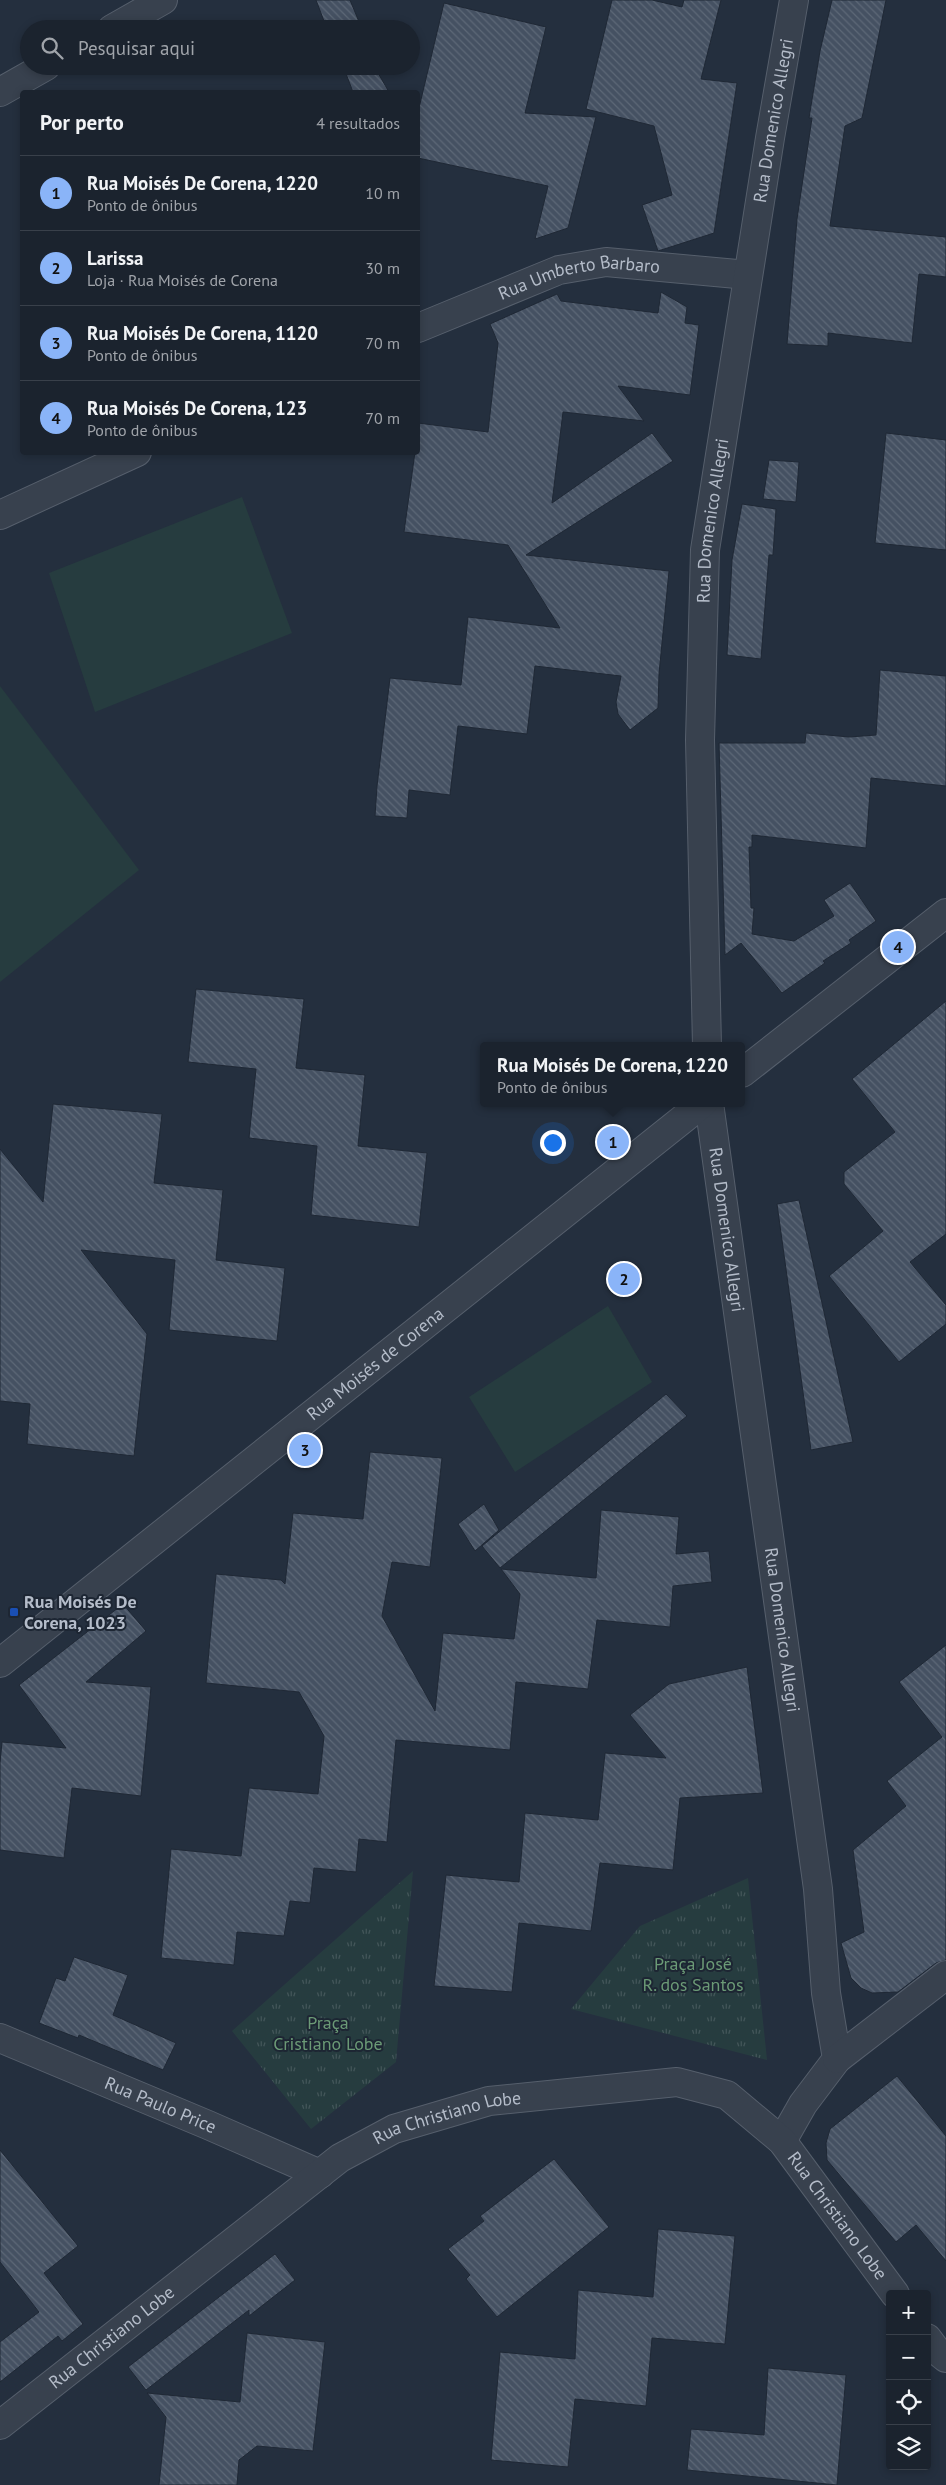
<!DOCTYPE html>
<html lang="pt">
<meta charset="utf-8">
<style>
:root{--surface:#1b232e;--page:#282f3a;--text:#f1f3f6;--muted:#a0a4aa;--line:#39404a;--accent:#8ab4f8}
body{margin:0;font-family:"PT Sans",sans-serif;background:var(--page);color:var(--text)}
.controls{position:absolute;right:15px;bottom:15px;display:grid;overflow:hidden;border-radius:5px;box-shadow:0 2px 8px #0003}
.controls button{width:45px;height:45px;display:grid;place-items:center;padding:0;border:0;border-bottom:1px solid var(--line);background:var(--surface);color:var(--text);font:25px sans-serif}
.you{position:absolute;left:552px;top:1142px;width:18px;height:18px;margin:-12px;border:4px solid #fff;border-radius:50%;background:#1a73e8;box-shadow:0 0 0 8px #1a73e833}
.badge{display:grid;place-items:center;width:32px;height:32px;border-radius:50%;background:var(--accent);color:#111;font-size:16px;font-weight:700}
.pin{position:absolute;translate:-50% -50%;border:2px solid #fff;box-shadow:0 1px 5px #0006}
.popup{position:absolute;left:480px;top:1042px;width:265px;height:65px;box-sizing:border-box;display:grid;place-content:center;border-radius:5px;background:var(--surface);filter:drop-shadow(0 1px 4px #0005);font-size:16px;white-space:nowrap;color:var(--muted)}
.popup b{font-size:19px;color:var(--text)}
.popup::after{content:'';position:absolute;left:50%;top:100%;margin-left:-10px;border:10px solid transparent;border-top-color:var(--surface)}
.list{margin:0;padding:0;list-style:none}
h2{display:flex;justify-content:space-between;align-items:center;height:65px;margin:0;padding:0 20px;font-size:21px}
h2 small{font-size:16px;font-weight:400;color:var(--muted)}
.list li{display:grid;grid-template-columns:32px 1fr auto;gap:15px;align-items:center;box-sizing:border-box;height:75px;padding:0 20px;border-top:1px solid var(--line)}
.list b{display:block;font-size:19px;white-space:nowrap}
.list p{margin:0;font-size:16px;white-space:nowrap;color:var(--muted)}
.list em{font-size:16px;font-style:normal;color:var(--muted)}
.icon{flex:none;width:28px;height:28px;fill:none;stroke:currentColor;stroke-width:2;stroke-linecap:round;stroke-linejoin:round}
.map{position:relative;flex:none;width:946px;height:2485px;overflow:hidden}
.search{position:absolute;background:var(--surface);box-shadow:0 2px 8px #0003;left:20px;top:20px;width:400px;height:55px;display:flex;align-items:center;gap:12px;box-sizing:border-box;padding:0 18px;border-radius:28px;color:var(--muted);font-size:19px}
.panel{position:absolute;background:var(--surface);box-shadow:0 2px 8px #0003;left:20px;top:90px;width:400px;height:365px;border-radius:5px}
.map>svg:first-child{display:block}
</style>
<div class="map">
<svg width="946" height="2485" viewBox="0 0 946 2485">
<defs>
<pattern id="park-tufts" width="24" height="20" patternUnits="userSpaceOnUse" patternTransform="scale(1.25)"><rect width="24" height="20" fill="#263c3f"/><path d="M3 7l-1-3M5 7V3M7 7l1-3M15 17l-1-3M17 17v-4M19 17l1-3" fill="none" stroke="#435659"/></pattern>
<pattern id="building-back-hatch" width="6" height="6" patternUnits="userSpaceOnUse" patternTransform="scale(1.25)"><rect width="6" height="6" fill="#455162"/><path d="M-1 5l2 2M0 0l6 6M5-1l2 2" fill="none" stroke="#5d6877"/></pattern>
</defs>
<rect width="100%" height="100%" fill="#242f3e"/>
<!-- park -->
<g fill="url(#park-tufts)">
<polygon points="413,1871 396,2062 311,2129 232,2031"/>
<polygon points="748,1878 767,2060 571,2009 640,1926"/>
</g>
<!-- pitch -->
<g fill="#263c3f">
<polygon points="242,497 292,633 95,712 49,573"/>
<polygon points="0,686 139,870 0,982"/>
<polygon points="608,1306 652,1382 515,1472 469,1397"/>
</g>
<!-- building -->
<g fill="url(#building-back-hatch)" stroke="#1f2835">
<polygon points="316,0 350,0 362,29 327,29"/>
<polygon points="612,0 652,0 682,7 684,0 721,0 701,79 737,83 714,233 658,251 642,205 672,195 654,126 586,109"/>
<polygon points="832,0 886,0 862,118 845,126 830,226 946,237 946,277 919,274 912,343 828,333 828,346 787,344 797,219 812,118 809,118 820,51"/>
<polygon points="444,3 546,27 525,113 596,117 568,228 535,239 548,186 418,158 418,112"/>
<polygon points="343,66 374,66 389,92 353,92"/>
<polygon points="661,292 687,307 685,323 699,325 690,395 618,386 644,421 563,412 552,503 652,433 673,461 526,555 669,571 659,674 658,708 630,730 618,714 616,702 621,676 535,666 527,734 458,726 450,795 409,790 407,818 375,816 377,786 390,678 461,685 468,617 560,628 508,545 404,532 415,452 418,452 418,423 488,432 498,343 490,324 557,294 561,301 658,313"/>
<polygon points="886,433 946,440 946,550 875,543"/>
<polygon points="769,460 799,462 796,502 763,499"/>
<polygon points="742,504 776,509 773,555 769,555 761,659 727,655 732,560"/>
<polygon points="880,670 946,676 946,786 871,778 866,848 752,835 752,847 749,847 751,908 754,908 752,934 794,941 834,916 824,900 850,883 876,921 849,940 851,943 823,961 825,963 782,993 741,943 725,955 719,743 805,743 806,733 849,737 876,735"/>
<polygon points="196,989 304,999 296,1068 365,1075 358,1146 427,1153 419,1227 311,1215 317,1146 249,1138 256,1069 188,1062"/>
<polygon points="946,1001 946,1234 910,1262 946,1305 946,1324 899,1362 829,1276 883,1231 844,1184 844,1172 895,1132 852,1079"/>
<polygon points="53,1104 162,1114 154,1183 223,1190 216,1260 285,1268 277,1341 169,1330 175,1260 81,1250 147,1334 134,1456 27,1444 30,1404 0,1401 0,1149 43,1202"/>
<polygon points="799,1200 853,1442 811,1450 777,1204"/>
<polygon points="666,1394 687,1416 500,1568 482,1546"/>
<polygon points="370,1452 442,1458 430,1567 392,1562 382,1616 435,1711 443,1633 514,1639 520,1594 501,1569 596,1578 601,1510 679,1517 676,1554 709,1551 712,1582 673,1586 670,1627 597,1620 588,1689 516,1682 510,1750 396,1740 387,1842 359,1839 356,1872 314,1868 310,1903 290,1901 284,1936 237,1932 234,1965 161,1958 171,1849 241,1856 249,1788 318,1794 324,1736 299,1692 206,1683 216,1574 281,1580 285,1584 293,1513 363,1519"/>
<polygon points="484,1504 499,1530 475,1551 458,1524"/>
<polygon points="123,1604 146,1631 86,1682 151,1687 141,1796 72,1788 64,1858 0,1850 0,1763 2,1742 66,1748 19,1685"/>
<polygon points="946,1645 946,1960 936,1963 898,1992 872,1993 861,1988 851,1978 841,1943 864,1932 853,1850 906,1806 887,1781 942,1737 899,1682"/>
<polygon points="747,1667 763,1793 680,1798 673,1870 600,1863 591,1931 519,1923 512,1992 434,1986 446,1875 519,1882 525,1813 598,1820 605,1753 666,1758 630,1715 669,1684"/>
<polygon points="74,1957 128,1975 113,2015 176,2043 163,2070 79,2035 78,2038 39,2023 56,1978 65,1981"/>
<polygon points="897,2076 946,2136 946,2261 916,2225 896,2242 827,2160 826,2143 830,2129"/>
<polygon points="0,2150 78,2246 44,2273 83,2324 62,2341 58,2336 0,2382 0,2342 39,2312 0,2262"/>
<polygon points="554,2159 609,2227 497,2317 466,2279 470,2275 448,2249 484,2221 480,2216"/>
<polygon points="658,2229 735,2236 725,2344 652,2338 646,2406 575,2399 568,2467 491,2460 500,2352 575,2359 578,2290 653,2297"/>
<polygon points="275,2254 295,2280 249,2316 249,2310 146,2390 128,2367"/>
<polygon points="247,2333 325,2342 313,2451 257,2446 239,2460 237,2485 159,2485 166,2417 147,2393 240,2402"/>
<polygon points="768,2368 846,2375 837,2485 687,2470 691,2429 764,2435"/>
</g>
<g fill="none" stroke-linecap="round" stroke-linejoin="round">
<defs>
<g id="minor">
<path id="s1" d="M418,328L559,270L606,262L748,275"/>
<polyline points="0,515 137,452"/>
<path id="s2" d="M707,1046L700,740L705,550L770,138L794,0"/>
<polyline points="742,1073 946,913"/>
<path id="s3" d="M709,1103L818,1889L826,1993L837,2059L803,2104L782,2141"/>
<path id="s4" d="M0,1663L703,1103"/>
<path id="s5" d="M0,2038L208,2125L320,2174"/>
<polyline points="837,2059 946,1975"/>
<polyline points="927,2338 936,2350 946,2358"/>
<path id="s6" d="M0,2425L340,2158L394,2129L489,2101L677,2082L727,2095L782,2141L895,2294"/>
</g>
<g id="tertiary">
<polyline points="112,29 163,0"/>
<polyline points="0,92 46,66"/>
</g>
</defs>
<!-- minor casing -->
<use href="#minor" stroke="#565f6c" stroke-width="30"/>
<!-- tertiary casing -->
<use href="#tertiary" stroke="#565f6c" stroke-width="30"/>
<!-- minor -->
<use href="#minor" stroke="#38414e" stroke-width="28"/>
<!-- tertiary -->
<use href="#tertiary" stroke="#38414e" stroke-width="28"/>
</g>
<!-- markers -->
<rect fill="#1a4fb4" stroke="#1d2633" stroke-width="2" x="9" y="1607" width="10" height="10" rx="2.5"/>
<g text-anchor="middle" stroke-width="4" stroke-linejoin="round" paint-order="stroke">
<!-- street labels -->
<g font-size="18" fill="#b4bcc9" stroke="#1d2633">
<text dy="6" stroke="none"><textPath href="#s2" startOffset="931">Rua Domenico Allegri</textPath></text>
<text dy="6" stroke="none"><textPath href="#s1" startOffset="171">Rua Umberto Barbaro</textPath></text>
<text dy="6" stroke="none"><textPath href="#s2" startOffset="526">Rua Domenico Allegri</textPath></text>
<text dy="6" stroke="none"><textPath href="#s3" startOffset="128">Rua Domenico Allegri</textPath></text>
<text dy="6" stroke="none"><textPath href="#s4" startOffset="480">Rua Moisés de Corena</textPath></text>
<text dy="6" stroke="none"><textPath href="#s3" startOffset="532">Rua Domenico Allegri</textPath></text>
<text dy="6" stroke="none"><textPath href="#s5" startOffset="174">Rua Paulo Price</textPath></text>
<text dy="6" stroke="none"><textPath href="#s6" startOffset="548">Rua Christiano Lobe</textPath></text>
<text dy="6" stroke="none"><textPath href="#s6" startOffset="998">Rua Christiano Lobe</textPath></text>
<text dy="6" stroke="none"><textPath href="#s6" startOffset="142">Rua Christiano Lobe</textPath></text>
</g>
<!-- poi labels -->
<g font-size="18" font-weight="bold" fill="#b4bcc9" stroke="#1d2633" text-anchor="start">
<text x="24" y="1608">Rua Moisés De<tspan x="24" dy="21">Corena, 1023</tspan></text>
</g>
<!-- park labels -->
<g font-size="18" fill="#6b9a76" stroke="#1d2633">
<text x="693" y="1970">Praça José<tspan x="693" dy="21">R. dos Santos</tspan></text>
<text x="328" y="2029">Praça<tspan x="328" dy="21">Cristiano Lobe</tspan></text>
</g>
</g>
</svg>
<div class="controls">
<button>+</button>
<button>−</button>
<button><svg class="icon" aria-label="locate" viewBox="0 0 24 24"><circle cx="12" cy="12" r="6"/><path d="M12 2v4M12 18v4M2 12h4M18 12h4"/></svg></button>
<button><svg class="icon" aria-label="layers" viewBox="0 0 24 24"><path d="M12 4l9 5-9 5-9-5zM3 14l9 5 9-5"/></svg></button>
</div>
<div class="you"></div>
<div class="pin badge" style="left:613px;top:1142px">1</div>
<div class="popup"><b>Rua Moisés De Corena, 1220</b>Ponto de ônibus</div>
<div class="pin badge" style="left:624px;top:1279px">2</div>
<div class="pin badge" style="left:305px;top:1450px">3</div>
<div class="pin badge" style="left:898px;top:947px">4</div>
<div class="search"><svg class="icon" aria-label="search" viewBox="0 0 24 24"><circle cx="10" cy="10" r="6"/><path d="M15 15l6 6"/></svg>Pesquisar aqui</div>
<section class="panel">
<h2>Por perto<small>4 resultados</small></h2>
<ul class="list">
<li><span class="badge">1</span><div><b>Rua Moisés De Corena, 1220</b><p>Ponto de ônibus</p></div><em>10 m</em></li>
<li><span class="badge">2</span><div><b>Larissa</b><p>Loja · Rua Moisés de Corena</p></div><em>30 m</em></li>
<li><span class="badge">3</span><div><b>Rua Moisés De Corena, 1120</b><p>Ponto de ônibus</p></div><em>70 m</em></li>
<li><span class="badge">4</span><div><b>Rua Moisés De Corena, 123</b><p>Ponto de ônibus</p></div><em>70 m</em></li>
</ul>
</section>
</div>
